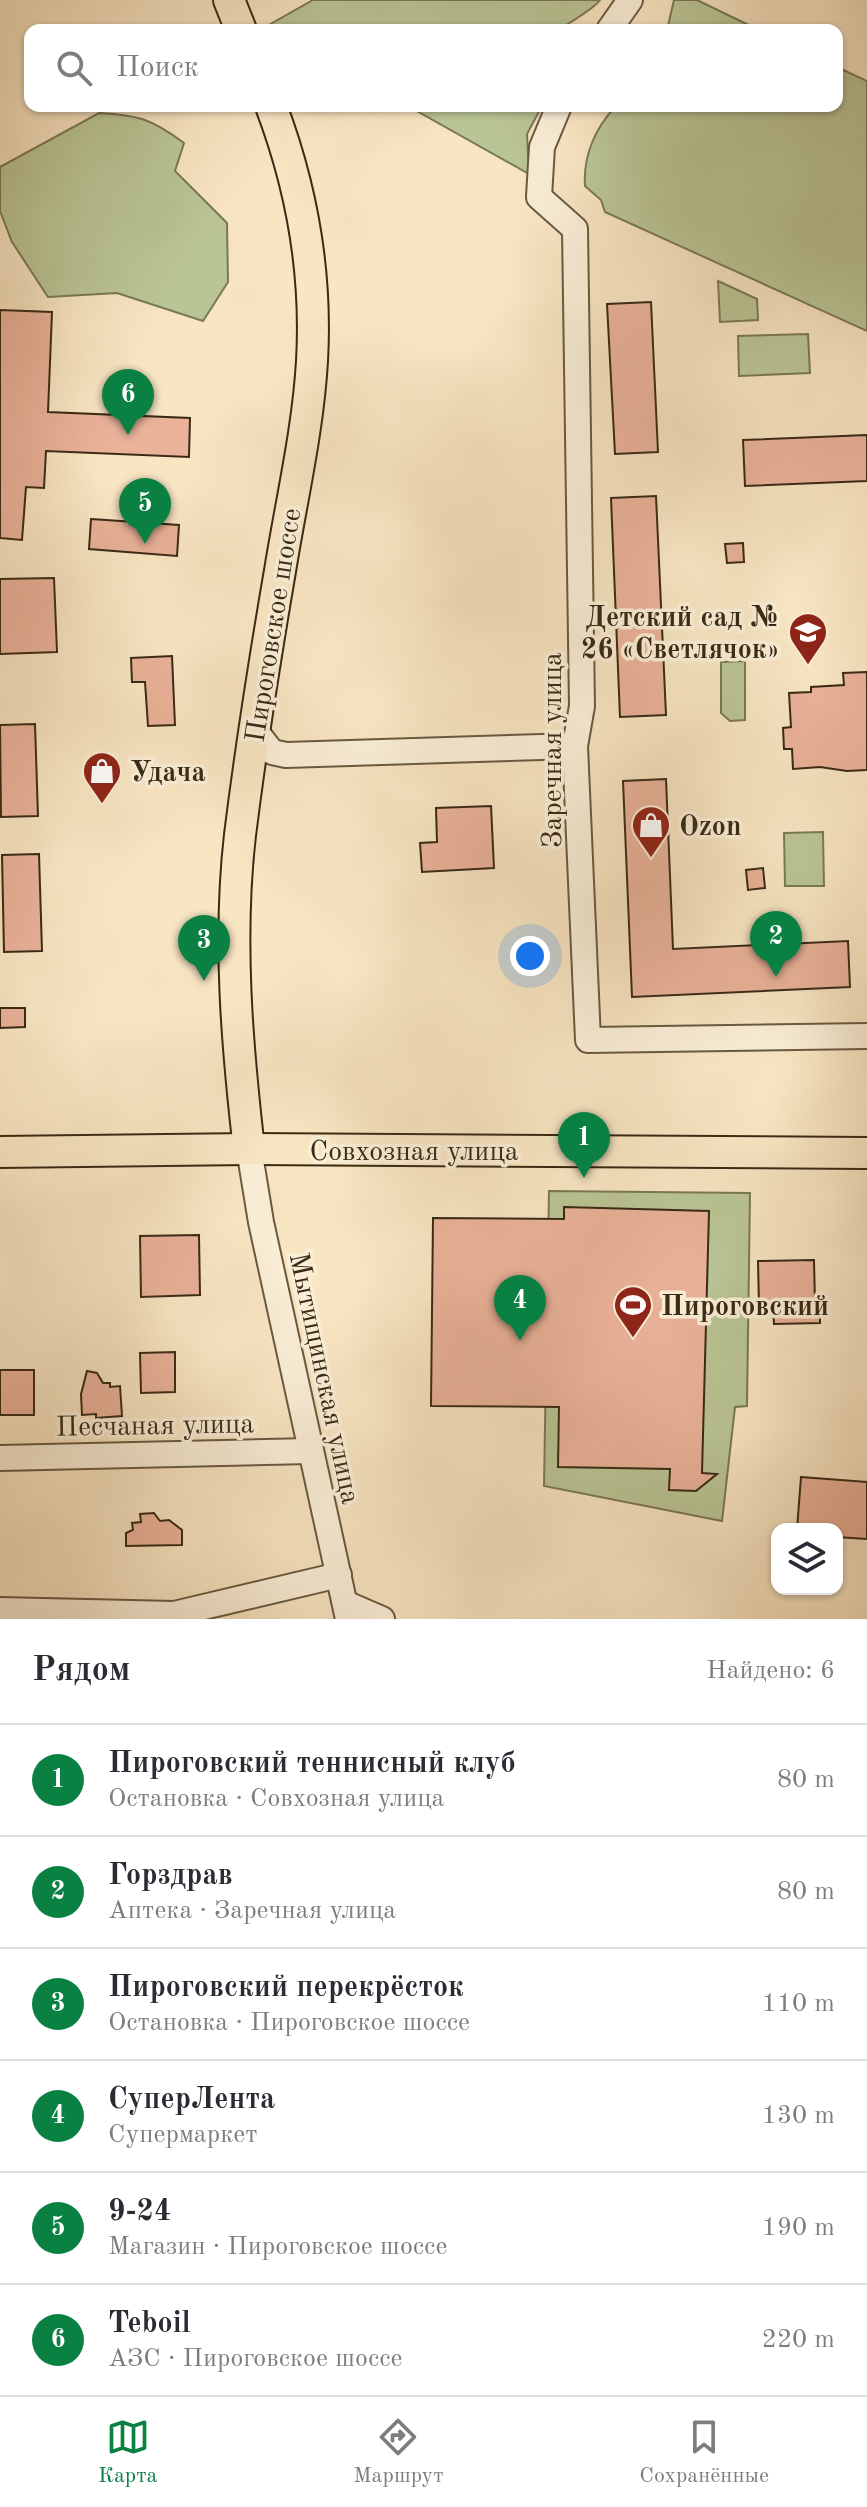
<!DOCTYPE html>
<html lang="ru">
<meta charset="utf-8">
<style>
:root{--surface:#fff;--page:#f7f7f7;--text:#2b2b33;--muted:#7c7c81;--line:#e1e1e2;--accent:#0b8043}
body{margin:0;font-family:"Old Standard TT",serif;background:var(--page);color:var(--text)}
.controls{position:absolute;right:24px;bottom:24px;display:grid;overflow:hidden;border-radius:16px;box-shadow:0 2px 6px #0004}
.controls button{width:72px;height:72px;display:grid;place-items:center;padding:0;border:0;border-bottom:2px solid var(--line);background:var(--surface);color:var(--text);font:40px sans-serif}
.you{position:absolute;left:530px;top:956px;width:28px;height:28px;margin:-20px;border:6px solid #fff;border-radius:50%;background:#1a73e8;box-shadow:0 0 0 12px #1a73e833}
.badge{display:grid;place-items:center;width:52px;height:52px;border-radius:50%;background:var(--accent);color:#fff;font-size:26px;font-weight:700}
.pin{position:absolute;translate:-50% -66px;filter:drop-shadow(0 2px 4px #0008)}
.pin::after{content:'';position:absolute;top:42px;width:28px;height:24px;background:inherit;clip-path:polygon(0 0,100% 0,50% 100%)}
.list{margin:0;padding:0;list-style:none}
h2{display:flex;justify-content:space-between;align-items:center;height:104px;margin:0;padding:0 32px;font-size:34px}
h2 small{font-size:26px;font-weight:400;color:var(--muted)}
.list li{display:grid;grid-template-columns:52px 1fr auto;gap:24px;align-items:center;box-sizing:border-box;height:112px;padding:0 32px;border-top:2px solid var(--line)}
.list b{display:block;font-size:30px;white-space:nowrap}
.list p{margin:0;font-size:26px;white-space:nowrap;color:var(--muted)}
.list em{font-size:26px;font-style:normal;color:var(--muted)}
.icon{flex:none;width:44px;height:44px;fill:none;stroke:currentColor;stroke-width:2;stroke-linecap:round;stroke-linejoin:round}
.map{position:relative;flex:none;width:867px;height:1619px;overflow:hidden}
.search{position:absolute;background:var(--surface);box-shadow:0 2px 6px #0004;left:24px;right:24px;top:24px;height:88px;display:flex;align-items:center;gap:20px;box-sizing:border-box;padding:0 28px;border-radius:16px;color:var(--muted);font-size:30px}
.sheet{height:776px;background:var(--surface)}
nav{display:flex;justify-content:space-around;align-items:center;box-sizing:border-box;height:112px;border-top:2px solid var(--line);background:var(--surface);font-size:22px;color:var(--muted)}
nav a{display:grid;justify-items:center;gap:4px}
nav .on{color:var(--accent)}
.map>svg:first-child{display:block}
</style>
<div class="map">
<svg width="867" height="1619" viewBox="0 0 867 1619">
<rect width="100%" height="100%" fill="#f8e5c2"/>
<filter id="stains"><feTurbulence type="fractalNoise" baseFrequency=".0025" numOctaves="4"/><feColorMatrix values="0 0 0 0 .2 0 0 0 0 .09 0 0 0 0 .02 0 0 0 .5 -.17"/></filter>
<radialGradient id="worn" r=".72"><stop offset=".6" stop-color="#630" stop-opacity="0"/><stop offset="1" stop-color="#630" stop-opacity=".3"/></radialGradient>
<!-- green -->
<g fill="#bac595" stroke="#7a7855" stroke-width="2">
<path d="M313,0H600C593,10 571,21 559,30H274L267,26Z"/>
<polygon points="674,0 697,0 759,30 667,30"/>
<path d="M837,67L867,81V331L605,212L601,200L585,186C583,156 595,128 616,106H837Z"/>
<polygon points="408,106 542,106 527,134 529,174"/>
<path d="M99,113C138,115 152,119 184,143L175,171L227,223L228,282L203,321L117,293L48,297L12,242L0,211V167Z"/>
<polygon points="718,281 757,299 758,320 720,322"/>
<polygon points="808,334 810,373 739,376 738,336"/>
<polygon points="745,661 745,720 730,721 721,713 721,662"/>
<polygon points="823,832 824,886 785,886 784,833"/>
<polygon points="549,1191 750,1193 747,1406 735,1407 722,1521 544,1486"/>
</g>
<!-- building -->
<g fill="#eab299" stroke="#392a15" stroke-width="2">
<polygon points="651,302 658,452 615,454 607,304"/>
<polygon points="0,310 52,312 48,412 190,418 189,457 46,451 44,488 26,487 22,540 0,538"/>
<polygon points="867,435 867,481 745,486 743,440"/>
<polygon points="656,496 666,715 620,717 611,498"/>
<polygon points="91,519 179,525 177,556 89,549"/>
<polygon points="743,543 744,562 727,563 725,544"/>
<polygon points="54,578 57,652 0,654 0,579"/>
<polygon points="172,656 175,725 148,726 145,682 132,682 131,658"/>
<polygon points="867,672 867,770 847,771 820,767 793,769 792,749 784,749 783,728 791,727 789,693 811,692 811,687 844,685 843,673"/>
<polygon points="35,724 38,816 1,817 0,725"/>
<polygon points="666,779 673,949 848,941 850,987 632,997 623,781"/>
<polygon points="491,806 494,868 422,872 420,843 437,842 436,808"/>
<polygon points="39,854 42,951 4,952 2,855"/>
<polygon points="763,868 765,888 748,890 746,870"/>
<polygon points="0,1008 25,1008 25,1027 0,1028"/>
<polygon points="564,1207 709,1211 702,1473 717,1474 696,1491 669,1490 670,1469 558,1467 559,1407 431,1406 433,1218 564,1219"/>
<polygon points="199,1235 200,1295 141,1297 140,1236"/>
<polygon points="814,1260 815,1304 820,1304 820,1323 774,1324 773,1305 759,1306 758,1261"/>
<polygon points="175,1352 175,1392 141,1393 140,1353"/>
<rect x="0" y="1370" width="34" height="45"/>
<polygon points="87,1371 97,1373 103,1383 110,1383 110,1387 120,1386 122,1416 96,1418 96,1414 82,1415 81,1394"/>
<polygon points="801,1477 867,1482 867,1539 837,1537 837,1529 797,1529"/>
<polygon points="154,1513 160,1521 169,1520 182,1530 182,1545 126,1546 126,1533 133,1530 132,1523 141,1522 140,1514"/>
</g>
<g fill="none" stroke-linecap="round" stroke-linejoin="round">
<defs>
<g id="minor">
<polyline points="609,30 630,0"/>
<polyline points="559,106 542,147 539,197 575,229 582,706 575,746 588,1040 867,1036"/>
<polyline points="255,730 272,752 286,755 575,746"/>
<polyline points="249,1149 261,1222 348,1619"/>
<polyline points="0,1458 311,1451"/>
<polyline points="345,1603 382,1619"/>
<polyline points="0,1610 174,1614 339,1575"/>
</g>
<g id="major">
<polyline points="229,0 241,30"/>
<path d="M249,1149C237,1045 228,939 240,835C251,747 265,658 280,571C291,502 308,431 312,361C317,273 302,188 271,106"/>
<polyline points="0,1152 249,1149 867,1153"/>
</g>
</defs>
<!-- minor casing -->
<use href="#minor" stroke="#695940" stroke-width="28"/>
<!-- major casing -->
<use href="#major" stroke="#392a15" stroke-width="34"/>
<!-- minor -->
<use href="#minor" stroke="#faeed7" stroke-width="24"/>
<!-- major -->
<use href="#major" stroke="#f8e5c2" stroke-width="30"/>
</g>
<!-- icons -->
<defs>
<symbol id="school-pin" viewBox="-11 -11 22 30"><path d="M0 17L-7.5 6A9.5 9.5 0 1 1 7.5 6Z" fill="#8f2418" stroke="#faeed7"/><path d="M0-5L7-2L0 1L-7-2ZM-4 1L0 2.5L4 1V4Q0 6-4 4Z" fill="#fff"/></symbol>
<symbol id="shop-pin" viewBox="-11 -11 22 30"><path d="M0 17L-7.5 6A9.5 9.5 0 1 1 7.5 6Z" fill="#8f2418" stroke="#faeed7"/><path d="M-5-2.5h2.3a2.7 3.5 0 0 1 5.4 0H5L5.5 6h-11ZM-1.5-2.5h3a1.5 2.3 0 0 0-3 0Z" fill="#fff"/></symbol>
<symbol id="stadium-pin" viewBox="-11 -11 22 30"><path d="M0 17L-7.5 6A9.5 9.5 0 1 1 7.5 6Z" fill="#8f2418" stroke="#faeed7"/><path d="M0-5a6.5 5 0 1 0 0 10a6.5 5 0 1 0 0-10ZM-3.5-1.8h7v3.6h-7Z" fill="#fff"/></symbol>
</defs>
<g fill-rule="evenodd">
<use href="#school-pin" x="786" y="610" width="44" height="60"/>
<use href="#shop-pin" x="80" y="749" width="44" height="60"/>
<use href="#shop-pin" x="629" y="803" width="44" height="60"/>
<use href="#stadium-pin" x="611" y="1283" width="44" height="60"/>
</g>
<g text-anchor="middle" stroke-width="7" stroke-linejoin="round" paint-order="stroke">
<!-- poi labels -->
<g font-size="28" font-weight="bold" fill="#392a15" stroke="#faeed7" text-anchor="start">
<text x="780" y="626" text-anchor="end">Детский сад №<tspan x="780" dy="32">26 «Светлячок»</tspan></text>
<text x="130" y="781">Удача</text>
<text x="679" y="835">Ozon</text>
<text x="661" y="1315">Пироговский</text>
</g>
<!-- street labels -->
<g font-size="28" fill="#392a15" stroke="#faeed7">
<text transform="translate(272 625) rotate(-81)" y="10">Пироговское шоссе</text>
<text transform="translate(551 750) rotate(-90)" y="10">Заречная улица</text>
<text x="414" y="1160">Совхозная улица</text>
<text transform="translate(326 1378) rotate(78)" y="10">Мытищинская улица</text>
<text transform="translate(155 1424) rotate(-1)" y="10">Песчаная улица</text>
</g>
</g>
<rect width="100%" height="100%" filter="url(#stains)"/>
<rect width="100%" height="100%" fill="url(#worn)"/>
</svg>
<div class="controls">
<button><svg class="icon" aria-label="layers" viewBox="0 0 24 24"><path d="M12 4l9 5-9 5-9-5zM3 14l9 5 9-5"/></svg></button>
</div>
<div class="you"></div>
<div class="pin badge" style="left:584px;top:1178px">1</div>
<div class="pin badge" style="left:776px;top:977px">2</div>
<div class="pin badge" style="left:204px;top:981px">3</div>
<div class="pin badge" style="left:520px;top:1341px">4</div>
<div class="pin badge" style="left:145px;top:544px">5</div>
<div class="pin badge" style="left:128px;top:435px">6</div>
<div class="search"><svg class="icon" aria-label="search" viewBox="0 0 24 24"><circle cx="10" cy="10" r="6"/><path d="M15 15l6 6"/></svg>Поиск</div>
</div>
<section class="sheet">
<h2>Рядом<small>Найдено: 6</small></h2>
<ul class="list">
<li><span class="badge">1</span><div><b>Пироговский теннисный клуб</b><p>Остановка · Совхозная улица</p></div><em>80 m</em></li>
<li><span class="badge">2</span><div><b>Горздрав</b><p>Аптека · Заречная улица</p></div><em>80 m</em></li>
<li><span class="badge">3</span><div><b>Пироговский перекрёсток</b><p>Остановка · Пироговское шоссе</p></div><em>110 m</em></li>
<li><span class="badge">4</span><div><b>СуперЛента</b><p>Супермаркет</p></div><em>130 m</em></li>
<li><span class="badge">5</span><div><b>9-24</b><p>Магазин · Пироговское шоссе</p></div><em>190 m</em></li>
<li><span class="badge">6</span><div><b>Teboil</b><p>АЗС · Пироговское шоссе</p></div><em>220 m</em></li>
</ul>
</section>
<nav>
<a class="on"><svg class="icon" aria-label="map" viewBox="0 0 24 24"><path d="M3 6l6-2 6 2 6-2v14l-6 2-6-2-6 2zM9 4v14M15 6v14"/></svg>Карта</a>
<a><svg class="icon" aria-label="directions" viewBox="0 0 24 24"><path d="M12 3l9 9-9 9-9-9zM9 14v-3h6M13 9l2 2-2 2"/></svg>Маршрут</a>
<a><svg class="icon" aria-label="saved" viewBox="0 0 24 24"><path d="M7 4h10v16l-5-4-5 4z"/></svg>Сохранённые</a>
</nav>
